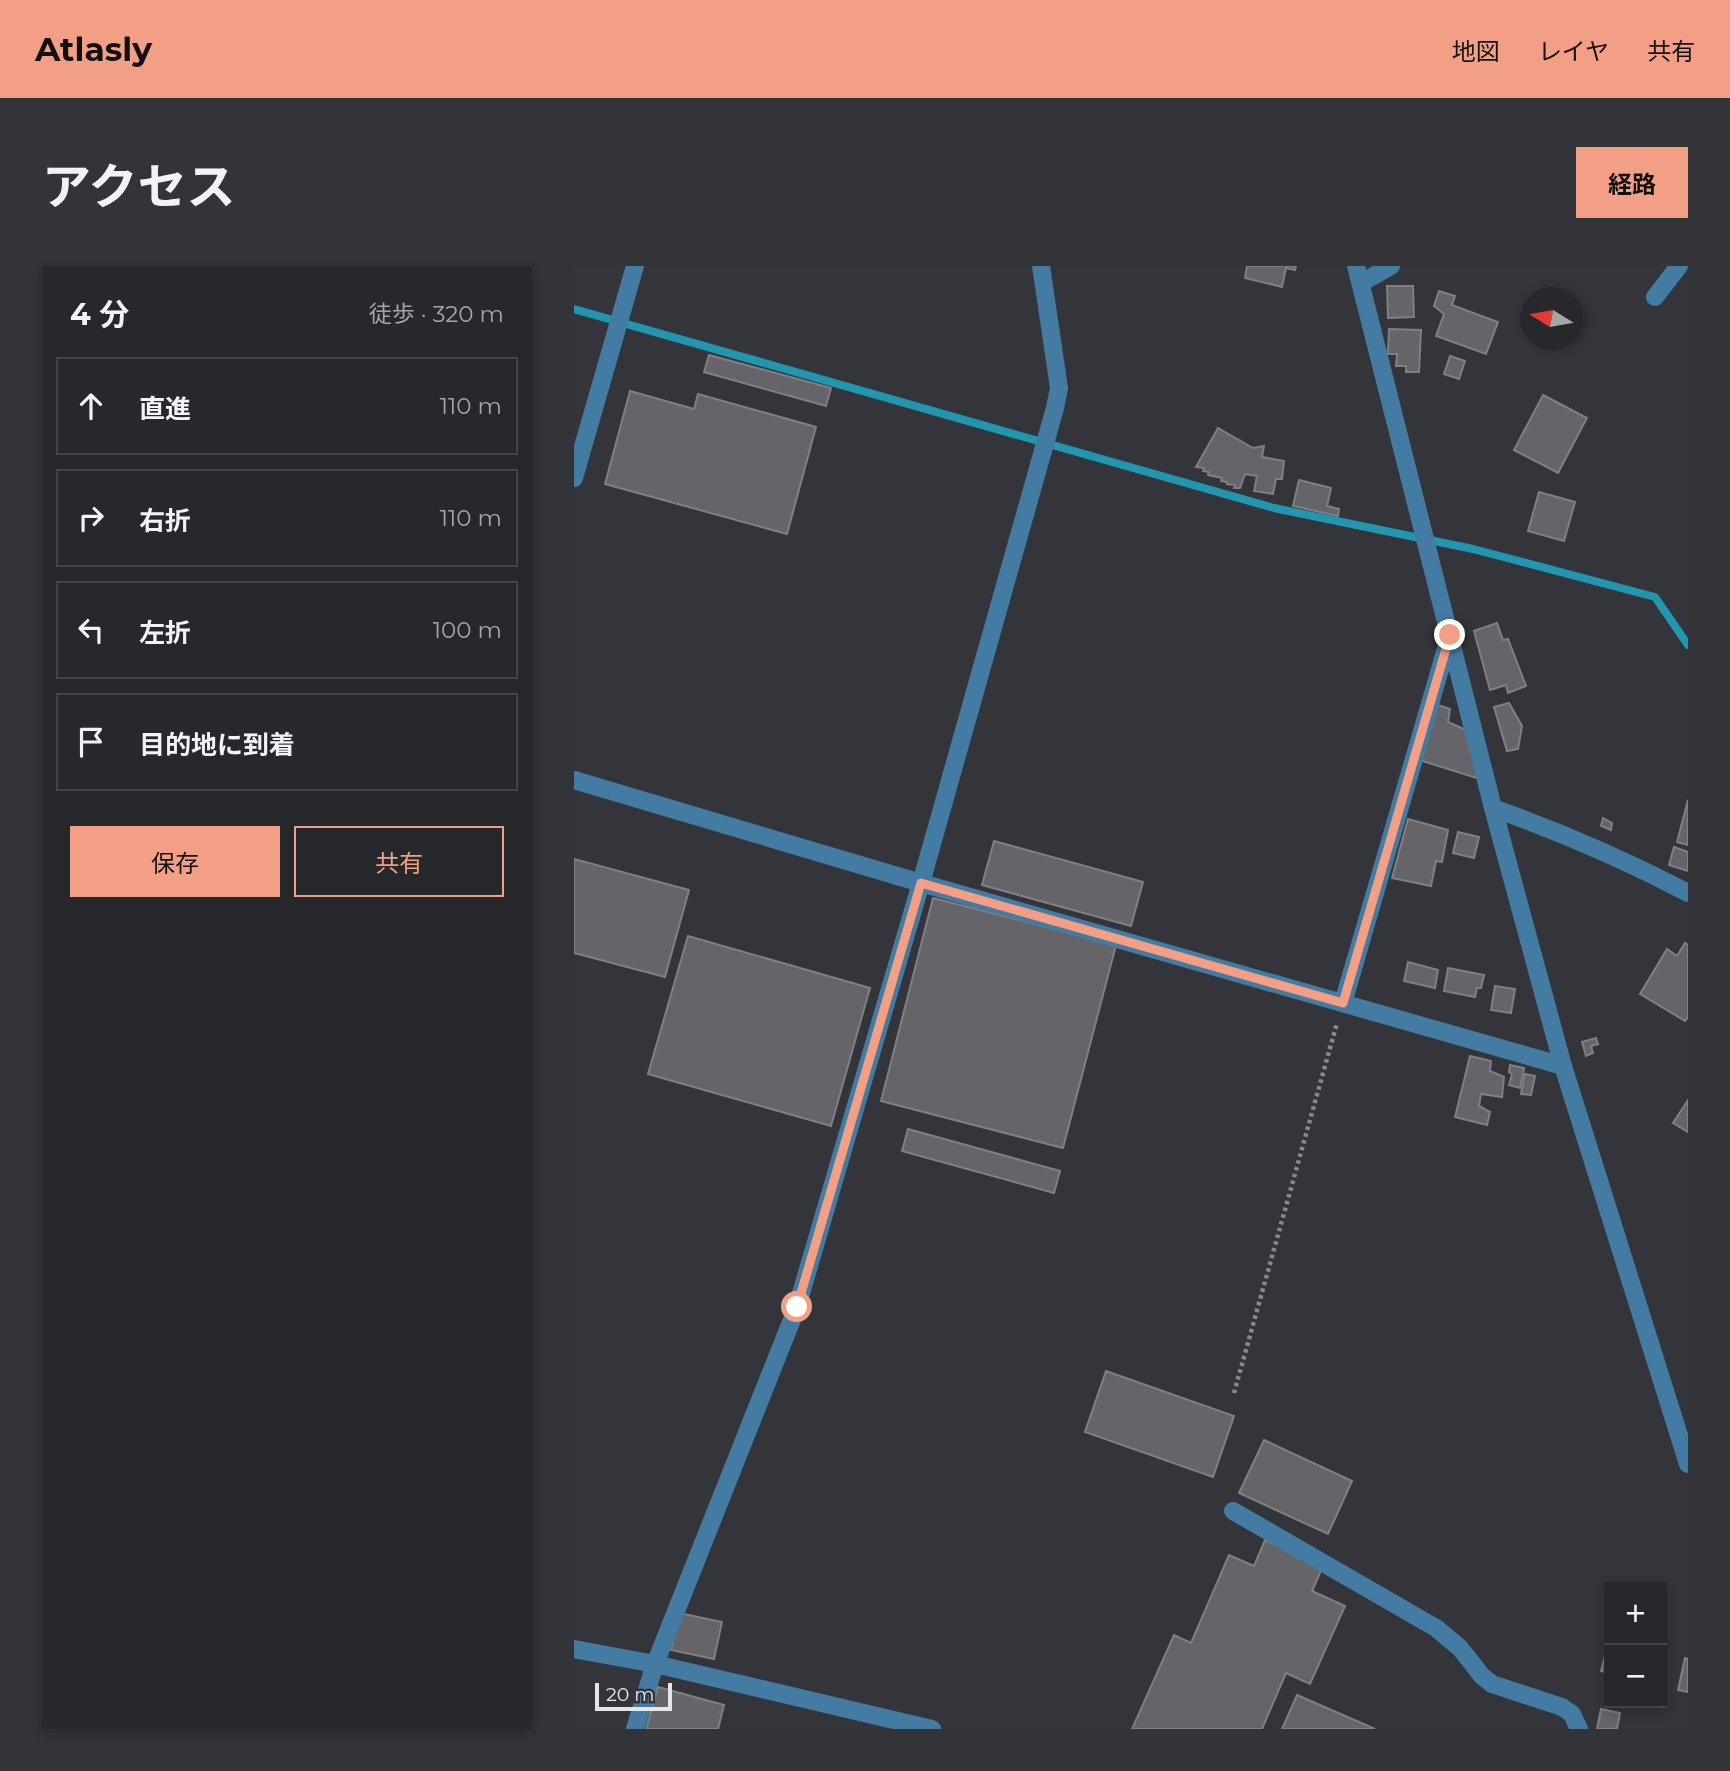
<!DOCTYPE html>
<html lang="ja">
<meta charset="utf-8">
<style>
:root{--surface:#26282c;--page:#323438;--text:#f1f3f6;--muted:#a4a6a9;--line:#424448;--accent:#f39f85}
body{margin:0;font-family:Montserrat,"Noto Sans JP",sans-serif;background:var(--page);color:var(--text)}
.controls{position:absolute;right:21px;bottom:21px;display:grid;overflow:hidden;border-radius:0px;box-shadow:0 4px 10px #0003}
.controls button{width:63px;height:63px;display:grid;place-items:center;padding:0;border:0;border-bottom:2px solid var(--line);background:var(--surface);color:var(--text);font:35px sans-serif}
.compass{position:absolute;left:946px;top:21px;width:63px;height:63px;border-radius:50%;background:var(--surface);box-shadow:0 4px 10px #0003;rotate:281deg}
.scale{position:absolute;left:21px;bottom:18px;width:77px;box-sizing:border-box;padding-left:7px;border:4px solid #e4e6e8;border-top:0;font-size:19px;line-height:24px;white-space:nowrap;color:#e4e6e8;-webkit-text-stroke:5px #33353a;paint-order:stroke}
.stop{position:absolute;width:21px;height:21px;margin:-16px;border:5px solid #f39f85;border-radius:50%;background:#fff}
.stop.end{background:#f39f85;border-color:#fff;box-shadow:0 2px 7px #0008}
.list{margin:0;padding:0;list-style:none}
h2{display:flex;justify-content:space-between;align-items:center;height:91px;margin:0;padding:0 28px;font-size:30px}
h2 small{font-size:23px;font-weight:400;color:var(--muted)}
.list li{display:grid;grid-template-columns:46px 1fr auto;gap:21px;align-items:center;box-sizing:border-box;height:98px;margin:0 14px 14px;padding:0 14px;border:2px solid var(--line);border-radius:0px}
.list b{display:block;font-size:26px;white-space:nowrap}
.list em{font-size:23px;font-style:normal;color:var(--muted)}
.actions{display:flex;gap:14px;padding:21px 28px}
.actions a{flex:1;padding:16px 0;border:2px solid var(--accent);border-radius:0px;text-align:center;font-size:24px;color:var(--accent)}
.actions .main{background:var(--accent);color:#111}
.icon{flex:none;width:38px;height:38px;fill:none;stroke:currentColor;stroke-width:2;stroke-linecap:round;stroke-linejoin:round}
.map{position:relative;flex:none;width:1114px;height:1463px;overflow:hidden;border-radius:0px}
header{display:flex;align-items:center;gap:42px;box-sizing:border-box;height:98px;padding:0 35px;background:var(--accent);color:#111}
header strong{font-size:33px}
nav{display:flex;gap:38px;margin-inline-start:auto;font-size:24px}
.intro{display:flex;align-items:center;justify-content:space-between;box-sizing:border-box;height:168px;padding:0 42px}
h1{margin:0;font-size:49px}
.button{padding:18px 32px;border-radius:0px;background:var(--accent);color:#111;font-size:24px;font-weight:700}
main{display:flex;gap:42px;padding:0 42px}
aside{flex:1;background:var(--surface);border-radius:0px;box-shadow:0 4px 10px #0003}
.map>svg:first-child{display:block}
</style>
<header>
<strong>Atlasly</strong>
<nav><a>地図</a><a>レイヤ</a><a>共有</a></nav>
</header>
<div class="intro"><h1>アクセス</h1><a class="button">経路</a></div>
<main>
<aside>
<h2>4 分<small>徒歩 · 320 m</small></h2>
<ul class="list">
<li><svg class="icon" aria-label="ahead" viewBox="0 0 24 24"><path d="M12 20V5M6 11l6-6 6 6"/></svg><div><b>直進</b></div><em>110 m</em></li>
<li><svg class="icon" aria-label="right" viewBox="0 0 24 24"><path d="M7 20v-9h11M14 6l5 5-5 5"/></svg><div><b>右折</b></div><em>110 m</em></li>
<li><svg class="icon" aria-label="left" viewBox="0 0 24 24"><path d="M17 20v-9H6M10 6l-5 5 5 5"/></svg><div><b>左折</b></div><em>100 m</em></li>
<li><svg class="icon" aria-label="arrive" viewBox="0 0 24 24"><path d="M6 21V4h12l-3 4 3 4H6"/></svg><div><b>目的地に到着</b></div></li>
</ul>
<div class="actions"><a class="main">保存</a><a>共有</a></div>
</aside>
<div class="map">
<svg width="1114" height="1463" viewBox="0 0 1114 1463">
<rect width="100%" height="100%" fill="#33353a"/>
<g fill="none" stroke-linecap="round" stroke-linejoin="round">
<!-- stream -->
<polyline stroke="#2196ae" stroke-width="8" points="0,43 700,242 899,283 1081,331 1114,379"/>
</g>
<!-- building -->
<g fill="#656469" stroke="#807f85" stroke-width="2">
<polygon points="673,0 722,0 721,4 712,2 708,21 671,12"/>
<polygon points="813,20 839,20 840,51 814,52"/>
<polygon points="865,25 881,30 878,39 924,56 912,88 862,70 870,48 860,40"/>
<polygon points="815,63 847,64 845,106 832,106 832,100 822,100 823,88 814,88"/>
<polygon points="135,89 257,122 252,140 130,106"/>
<polygon points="876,90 891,95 885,113 870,108"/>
<polygon points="56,125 120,143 124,128 242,161 213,268 31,218"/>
<polygon points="969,129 1013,152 984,207 940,184"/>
<polygon points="644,162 679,182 690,180 688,191 710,195 708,213 702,213 699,228 680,225 683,210 671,208 666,222 660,222 661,219 653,218 653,216 647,215 648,212 634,209 635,206 629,205 630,202 622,201"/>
<polygon points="725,214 757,222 753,240 765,243 764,250 719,240"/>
<polygon points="965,226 1001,236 990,275 954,265"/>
<polygon points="923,357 929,374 934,373 952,420 934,427 932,419 916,424 900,365"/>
<polygon points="857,437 876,443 874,456 892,464 906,513 842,493"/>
<polygon points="935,437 948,460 944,483 933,485 920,441"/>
<polygon points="1114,534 1114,579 1103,576"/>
<polygon points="1029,552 1038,557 1037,564 1027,560"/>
<polygon points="834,553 874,564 868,596 862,595 857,620 818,612"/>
<polygon points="884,566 905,571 900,592 879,587"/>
<polygon points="420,575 569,616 557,660 408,619"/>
<polygon points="1100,581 1114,586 1114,605 1095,599"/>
<polygon points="0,593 115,624 91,711 0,687"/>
<polygon points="359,632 542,679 489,882 307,835"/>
<polygon points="114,670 296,722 257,860 74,808"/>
<polygon points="1111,677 1114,679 1114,751 1111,755 1066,728 1093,683 1103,690"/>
<polygon points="834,696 864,704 861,722 830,715"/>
<polygon points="874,702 910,709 907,722 903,722 901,731 870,725"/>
<polygon points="921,720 941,723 937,747 917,744"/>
<polygon points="1022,772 1024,778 1017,780 1019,787 1012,790 1008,776"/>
<polygon points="896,790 917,795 916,805 930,811 928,831 907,828 905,840 916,846 913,859 881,851"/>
<polygon points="936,799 950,802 946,822 935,819 938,808 935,806"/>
<polygon points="951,808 961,810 957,829 947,828"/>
<polygon points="1114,834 1114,866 1099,857"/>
<polygon points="334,863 486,905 480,927 328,885"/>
<polygon points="532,1105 660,1150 639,1211 511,1166"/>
<polygon points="690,1174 778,1215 754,1268 665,1227"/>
<polygon points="691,1274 749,1300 738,1325 771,1340 736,1418 712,1407 688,1463 558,1463 600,1369 617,1377 655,1289 680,1300"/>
<polygon points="105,1347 148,1356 140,1393 97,1384"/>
<polygon points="1035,1375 1035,1407 1027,1405"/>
<polygon points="1111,1392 1114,1393 1114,1426 1104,1424"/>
<polygon points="84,1421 150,1439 144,1463 72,1463"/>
<polygon points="723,1429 801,1463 708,1463"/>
<polygon points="1027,1443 1046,1447 1043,1463 1023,1463"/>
</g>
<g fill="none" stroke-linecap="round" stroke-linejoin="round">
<!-- path -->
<polyline stroke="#87898d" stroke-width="4.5" stroke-dasharray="3.5 3.5" stroke-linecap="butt" points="660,1127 763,757"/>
<!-- minor -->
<g stroke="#437ba2" stroke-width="18">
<polyline points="782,0 919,542 989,800 1114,1198"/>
<polyline points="787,17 817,0"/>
<polyline points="1081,31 1105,0"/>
<polyline points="0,212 61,0"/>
<polyline points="0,514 347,617 989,800"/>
<path d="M919,542C986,566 1051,594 1114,627"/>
<polyline points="769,737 876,369"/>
<polyline points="659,1245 862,1362 886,1382 908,1410 918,1418 988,1441 998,1448 1005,1463"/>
<polyline points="0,1383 81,1398 358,1463"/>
<polyline points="61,1463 81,1398 223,1041 347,617 481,142 485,122 467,0"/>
</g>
</g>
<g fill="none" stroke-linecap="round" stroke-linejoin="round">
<!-- route -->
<polyline stroke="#f39f85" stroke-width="9" points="223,1041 347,617 769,737 876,369"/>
</g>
</svg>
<div class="controls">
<button>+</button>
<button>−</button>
</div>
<svg class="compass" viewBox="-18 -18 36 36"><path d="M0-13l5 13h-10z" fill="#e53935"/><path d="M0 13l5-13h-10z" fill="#a4a6a9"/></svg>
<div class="scale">20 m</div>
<div class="stop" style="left:223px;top:1041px"></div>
<div class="stop end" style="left:876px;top:369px"></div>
</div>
</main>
